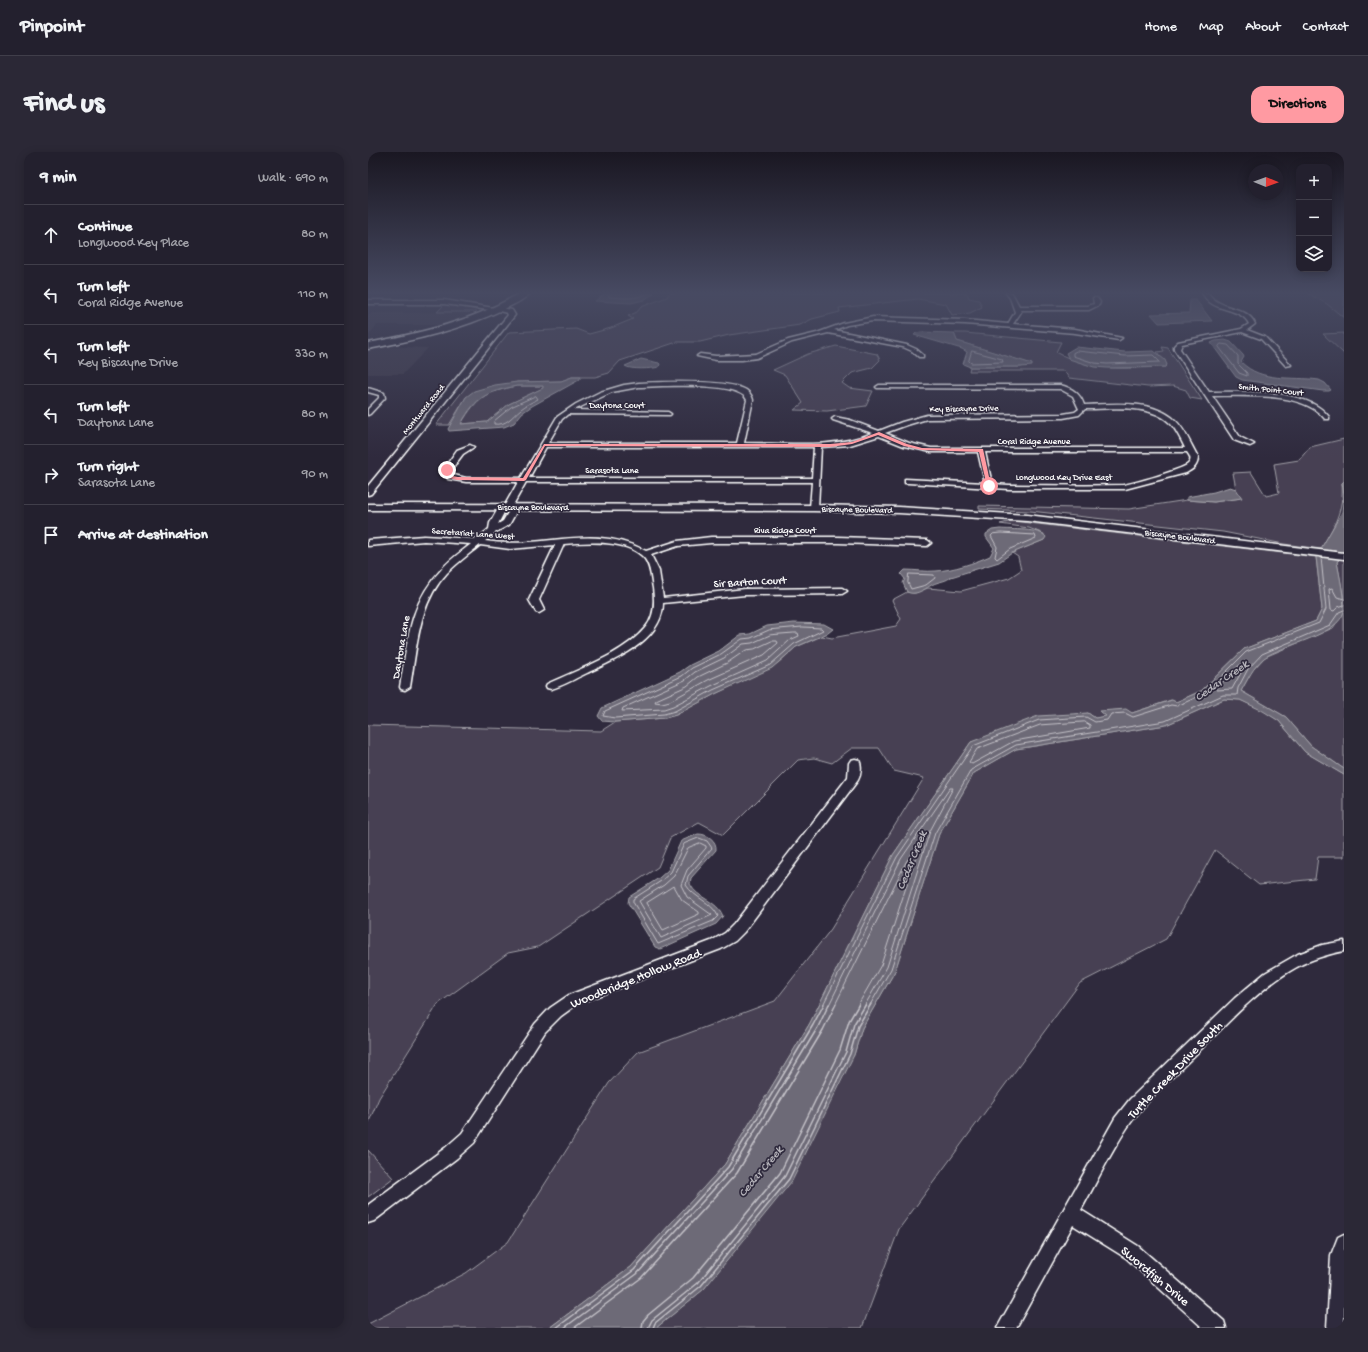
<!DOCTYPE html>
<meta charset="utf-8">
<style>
:root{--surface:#23202e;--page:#2b2836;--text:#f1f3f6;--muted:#a3a3aa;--line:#403e4a;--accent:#ff9aa2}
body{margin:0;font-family:"Gochi Hand",sans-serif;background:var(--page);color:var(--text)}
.controls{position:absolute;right:12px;top:12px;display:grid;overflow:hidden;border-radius:8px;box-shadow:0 2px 10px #0003}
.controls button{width:36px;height:36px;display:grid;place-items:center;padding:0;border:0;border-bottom:1px solid var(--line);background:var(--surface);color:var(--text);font:20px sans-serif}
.compass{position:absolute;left:880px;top:12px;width:36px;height:36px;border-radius:50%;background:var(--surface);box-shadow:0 2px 10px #0003;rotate:91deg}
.stop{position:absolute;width:12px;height:12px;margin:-9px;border:3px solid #ff9aa2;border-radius:50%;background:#fff}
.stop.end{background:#ff9aa2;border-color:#fff;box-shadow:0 1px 4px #0008}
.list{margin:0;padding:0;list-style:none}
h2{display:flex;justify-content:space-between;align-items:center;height:52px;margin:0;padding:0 16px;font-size:17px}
h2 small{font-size:13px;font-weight:400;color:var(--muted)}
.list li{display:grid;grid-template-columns:26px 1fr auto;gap:12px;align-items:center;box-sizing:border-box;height:60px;padding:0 16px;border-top:1px solid var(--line)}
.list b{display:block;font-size:15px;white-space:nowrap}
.list p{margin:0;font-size:13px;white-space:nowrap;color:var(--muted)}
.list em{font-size:13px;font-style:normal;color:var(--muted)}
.icon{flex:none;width:22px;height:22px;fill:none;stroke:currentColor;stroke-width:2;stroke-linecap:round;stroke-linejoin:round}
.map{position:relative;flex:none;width:976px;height:1176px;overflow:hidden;border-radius:12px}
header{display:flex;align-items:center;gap:24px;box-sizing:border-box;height:56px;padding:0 20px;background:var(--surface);border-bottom:1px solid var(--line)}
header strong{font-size:19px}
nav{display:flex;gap:22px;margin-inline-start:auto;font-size:14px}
.intro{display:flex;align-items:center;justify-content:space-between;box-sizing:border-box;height:96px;padding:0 24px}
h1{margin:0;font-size:28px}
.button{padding:10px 18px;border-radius:12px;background:var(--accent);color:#111;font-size:14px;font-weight:700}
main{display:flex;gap:24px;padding:0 24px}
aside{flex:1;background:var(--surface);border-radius:12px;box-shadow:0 2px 10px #0003}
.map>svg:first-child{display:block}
</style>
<header>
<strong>Pinpoint</strong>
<nav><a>Home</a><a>Map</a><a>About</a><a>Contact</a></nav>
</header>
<div class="intro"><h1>Find us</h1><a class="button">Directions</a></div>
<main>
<aside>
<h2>9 min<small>Walk · 690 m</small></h2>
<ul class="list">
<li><svg class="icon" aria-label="ahead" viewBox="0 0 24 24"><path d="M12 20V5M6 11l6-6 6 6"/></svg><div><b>Continue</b><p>Longwood Key Place</p></div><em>80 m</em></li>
<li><svg class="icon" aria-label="left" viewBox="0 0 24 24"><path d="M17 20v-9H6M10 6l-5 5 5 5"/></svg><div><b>Turn left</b><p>Coral Ridge Avenue</p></div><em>110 m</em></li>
<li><svg class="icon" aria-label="left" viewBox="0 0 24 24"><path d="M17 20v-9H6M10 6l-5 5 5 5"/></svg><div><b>Turn left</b><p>Key Biscayne Drive</p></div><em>330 m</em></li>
<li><svg class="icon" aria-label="left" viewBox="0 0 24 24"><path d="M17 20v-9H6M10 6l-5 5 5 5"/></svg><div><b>Turn left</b><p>Daytona Lane</p></div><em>80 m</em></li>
<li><svg class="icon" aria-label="right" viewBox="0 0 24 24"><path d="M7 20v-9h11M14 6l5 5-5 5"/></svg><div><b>Turn right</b><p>Sarasota Lane</p></div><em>90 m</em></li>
<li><svg class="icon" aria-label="arrive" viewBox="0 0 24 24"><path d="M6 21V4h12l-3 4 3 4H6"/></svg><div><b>Arrive at destination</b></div></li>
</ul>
</aside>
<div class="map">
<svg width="976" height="1176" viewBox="0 0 976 1176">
<rect width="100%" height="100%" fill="#2f2a3d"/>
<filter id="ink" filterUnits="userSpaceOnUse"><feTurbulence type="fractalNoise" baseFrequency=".025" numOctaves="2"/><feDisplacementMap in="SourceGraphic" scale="8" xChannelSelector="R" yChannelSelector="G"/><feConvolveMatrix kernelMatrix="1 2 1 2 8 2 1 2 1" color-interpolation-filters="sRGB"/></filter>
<g filter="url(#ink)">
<!-- built -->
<g fill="#3c3749">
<polygon points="113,160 75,173 9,173 0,184 0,163 4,161"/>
<polygon points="17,194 60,196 35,222 0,222 0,197"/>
</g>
<!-- green -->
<g fill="#464152" stroke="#a2a0a8">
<polygon points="301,141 599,141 601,146 611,148 614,155 602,161 584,163 578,152 550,147 471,156 472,160 444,167 432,173 361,183 332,190 309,190 252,209 241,221 227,225 204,225 193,229 149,230 98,245 81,273 68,273 141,180 208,177 221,182 243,176 265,167 260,164 269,160 273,155 299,145"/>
<polygon points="939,141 976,141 976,166 959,152"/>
<polygon points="77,152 109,158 106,160 69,160"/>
<path d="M586,181H597L693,190L688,200C727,221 754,216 797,215L799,213L789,200L796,199L794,195L800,196L834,248L822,246L818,238L805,234L780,235L701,226L696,219H601L602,215H653L663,212L589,189Z"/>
<polygon points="976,181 976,202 955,182"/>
<polygon points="468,194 509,202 512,208 504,216 484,221 474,231 481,236 505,239 498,254 459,259 426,258 435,251 417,223 405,218 440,202"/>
<path d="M149,234H176L175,236L141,252L119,270L93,272C110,244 117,241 149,234Z"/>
<path d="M976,287V329L974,331C976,359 966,374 953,397L916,392L855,380L662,359L611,357V354L761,357L819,348L846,350L873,346L868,337L865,321L883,320L898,344L911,341L906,312L931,308L942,295Z"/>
<polygon points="644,369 948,405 954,457 948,469 876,497 833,539 808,550 803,548 764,561 733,560 739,564 727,566 720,561 603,590 525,703 442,871 357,1012 263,1115 181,1176 0,1176 0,1172 98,1121 140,1090 241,931 270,900 407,849 463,777 556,626 526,619 511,596 484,596 464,611 446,606 430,608 355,683 331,670 302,686 290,715 170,795 140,801 70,852 11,946 0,972 0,573 233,579 247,570 297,566 308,563 347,542 410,511 428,495 454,484 464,486 528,474 533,467 524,448 539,440 547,441 560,436 593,439 641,426 653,418 650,405 644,401 676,388 676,382 661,376 632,372"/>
<polygon points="972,407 976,408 976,448 969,410"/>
<polygon points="976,460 976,617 943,594 918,565 873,539 884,519 897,505 965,476"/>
<polygon points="856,547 872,548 895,558 911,569 937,600 976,623 976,705 950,705 947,727 891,733 847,698 798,787 712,831 531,1077 494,1176 288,1176 336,1137 486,903 494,876 527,819 571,682 606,621 648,597 798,573"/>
<polygon points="0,998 25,1026 0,1045"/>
</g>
<!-- water -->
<g fill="#6d6a77" stroke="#a7a6ad" fill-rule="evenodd">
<polygon points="238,141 286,141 276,148 263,151 227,149"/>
<polygon points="822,148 828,148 844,169 791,171 783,162 821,161"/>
<polygon points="553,180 586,181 589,189 658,210 664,212 664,214 653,215 602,215 595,212 599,200 594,197 546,183 548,181"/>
<path d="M857,188L863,190L875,203L876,205L873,210C894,231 924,224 951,228L957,231L963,238L961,239H955L874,228L868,225L843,191L847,189Z"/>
<polygon points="708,195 757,200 786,199 797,208 799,213 797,215 739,216 726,215 701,207 698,201"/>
<path d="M273,207L291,211L292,212L291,215C284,217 262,218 257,214Z"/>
<path d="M204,225H213L211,228L164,254L154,261L146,271L136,275L81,279L80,277L98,245L106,239L127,233L149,230L193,229ZM149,234H175V236L141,252L119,270L93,272C108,244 119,240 149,234Z"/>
<path d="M976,329V399L969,410C972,425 976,444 976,459C971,484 915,492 896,506C885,515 880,527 873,539L918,565L943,594L976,617V623L937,600L911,569L895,559L872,548L856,547L798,573L648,597L606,621L571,682L527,819L494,876L486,903L424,1029L336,1137L288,1176H181L263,1115L357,1012L442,871L525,703L603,590L670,564L720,561L727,566L738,564L732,559L758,557L764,561L804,548L808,550L833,539L876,497L948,469L954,457L948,405L974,360L976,342L974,331Z"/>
<polygon points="862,335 868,337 874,346 846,350 819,348 819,345 846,340"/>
<path d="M632,377C643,378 672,376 678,385L676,388L644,401L631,410L583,425C578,429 574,429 568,431C559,434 550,445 539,440L535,431L537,427L533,422L537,418C547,418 558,420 568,419C586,418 606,411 622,404L626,396L618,385V382L624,378Z"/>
<polygon points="426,471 456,472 465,477 460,481 428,495 404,516 347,542 308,563 297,566 247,570 234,569 230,564 234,556 312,520 322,513 351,499 372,483 382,482 399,474"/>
<path d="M330,682C339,682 349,688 348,698L323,726L322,732C329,747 349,748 355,764L348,772L292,797L287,795L260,751L261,745L291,726L300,718L313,689Z"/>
</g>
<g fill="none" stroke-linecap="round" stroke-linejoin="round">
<!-- shore-far1 -->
<g stroke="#c5c3c9" stroke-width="1">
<path d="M240,141L241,145C256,146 267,148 281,141"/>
<polygon points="853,192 860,193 870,204 870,212 879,221 879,224 871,221 851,195"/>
<polygon points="604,199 634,207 635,210 603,211 601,209"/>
<polygon points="709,199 757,204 785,203 792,210 739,212 727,211 705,204 705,201"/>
<path d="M168,244L170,247C164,250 158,253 153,257C144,264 139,274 126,272V269L143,255Z"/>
<polygon points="633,381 667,383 668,386 642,397 629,407 627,405 629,395 623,384 625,382"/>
<polygon points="541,422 566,423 567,426 558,433 543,437 540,431"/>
<polyline points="976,447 969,445 964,436 961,437 963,458 966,459 970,455 976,453"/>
<polygon points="435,475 453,476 455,478 426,492 402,513 345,538 307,559 296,562 247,566 235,564 237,559 314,524 324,516 353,502 374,487 383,486 401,478"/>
<polygon points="426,481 430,481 431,484 422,488 399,509 343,534 305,554 296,557 254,559 255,556 317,528 327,520 356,506 375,492 384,491 402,483"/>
<polygon points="404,489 409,489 410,491 396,503 340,528 302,549 294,551 287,550 288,548 319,534 330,525 359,511 378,498 386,497"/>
<polygon points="872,513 875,513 876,515 864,537 849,538 849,536"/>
<polygon points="717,570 722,573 722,576 646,589 604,612 601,610 609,597 672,573"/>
<path d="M331,686L339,689L344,696L320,724L318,733C326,746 344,750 350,764L345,769L290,792L265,750V747L293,729L303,720L316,692Z"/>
<polygon points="332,691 338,694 338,696 319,718 313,733 319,745 344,763 293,786 271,749 296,733 306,724 320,696"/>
<polygon points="306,734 314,748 331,760 331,762 295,778 279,751"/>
<polyline points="455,853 529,705 605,594 671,568 718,565 727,570 739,568 743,562 757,561 765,565 803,553 809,554 836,542 878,500 951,471 958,457 953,405"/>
<polyline points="461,853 533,707 582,636 585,636 562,679 519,815 497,853"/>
<polyline points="467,853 538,710 545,700 548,699 549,701 513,813 490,853"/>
<polyline points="502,853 523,817 567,681 603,618 648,593 797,569 855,543 869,543 870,536 880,517 894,502 962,473 971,460 976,458"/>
</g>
<!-- shore -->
<g stroke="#c5c3c9" stroke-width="1.5">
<polyline points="188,1176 266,1118 360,1015 445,873 456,852"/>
<polyline points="196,1176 269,1122 364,1017 450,875 461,852"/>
<polyline points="206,1176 273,1126 369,1021 455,878 468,852"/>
<polyline points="274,1176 275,1169 280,1163 325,1126 412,1021 472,898 481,869 491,852"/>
<polyline points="280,1176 284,1168 330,1131 417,1024 478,900 486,872 498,852"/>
<polyline points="285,1176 287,1171 333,1134 421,1027 482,902 490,874 503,852"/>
</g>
<defs>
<g id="minor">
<polygon points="638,141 644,141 651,154 720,154 726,152 725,146 729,146 732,150 731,153 721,158 652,158 653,160 645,172 707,177 754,186 751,188 707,181 597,172 505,169 479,173 466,178 539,193 548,197 555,203 555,205 551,205 544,199 535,195 460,181 424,190 389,206 374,208 348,208 329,204 332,202 348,204 388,202 420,188 449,181 476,171 505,165 597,168 640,172 647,160 642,146"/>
<path d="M834,141H840C852,159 879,153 887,172L879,178L897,185L923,213L918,214L893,187L874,180L814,192L812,197L841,240C874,240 940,236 961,265V267H957C936,239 875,244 844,244L872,285L886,292L882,294L866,288L806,197V194L810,190L873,177L881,172C875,158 854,159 843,151C839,149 837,145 834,141Z"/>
<polygon points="0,148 76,148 132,157 129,159 76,152 0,152"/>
<path d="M271,231C295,230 359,227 378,238C382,241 384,244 385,248L376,291C417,291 467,297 505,281L465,268L464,267L467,265L482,268L511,279L534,270L559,263L695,262L707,260L711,257L705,244L692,237L509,236L508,235L511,233H692C704,236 712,241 716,253C744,252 784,247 807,268C817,277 823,293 830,305C830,314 825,317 818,321L757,337H641L540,331H537V327L617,331L610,300H563L536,294L511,284L482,293L453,295L450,356L446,358L442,356L444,330H158L145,353H150L151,355L141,373L128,380L117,389C173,398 225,370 278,399L309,389L343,385H470L559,388L563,391L559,394L470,391H343L310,394L283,403L291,419L295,446L377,437L474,436L479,439L474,442L377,443L295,451C295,489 246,508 217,522C206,527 195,534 183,537L179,536L178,534L179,532C211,517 254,503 277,476C287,465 287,450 285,436C283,427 283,415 277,407C261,387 219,390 196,392L171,448L176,458L171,461L168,460L161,448L187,393L142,397L112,393C101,402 89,411 79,421C50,452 49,495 42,535L37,538L33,537L32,535C40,491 40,453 73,418C81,408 93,400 103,392L56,389L0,394V388L56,384L109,387L121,377L122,371L131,355L132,353H137L150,330H98L80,327L75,318L89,298L102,293L106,295L95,302L83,318L86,323L98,326H153L189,265L208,252L232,240L256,233ZM271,235C290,234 373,229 379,248L369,291H180L194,267L200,262L302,263L303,262L300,260L206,258L244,240ZM717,257C743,257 783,251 803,272C809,279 813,288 817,296H563L541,291L517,281L539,273L559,267L695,266L711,263ZM178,295H446L444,326H161ZM617,300H819C822,304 824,307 821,311C818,317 763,332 755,333C717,334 679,333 641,333L624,332ZM138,357H142L135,369L130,372Z"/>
<polygon points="0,236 16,241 17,246 2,262 0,263 0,257 11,246 11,243 0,240"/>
<path d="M487,607L491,608C494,613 493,623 490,628L376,780L367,789L353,797L211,851L193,864L177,880L106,991L89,1006L6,1069L0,1071V1053L77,996L94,981L167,872L182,856L201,843L343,789L357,781L366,772L480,625L481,611L483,608Z"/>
<path d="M976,789V799C957,803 939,808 922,819C886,841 857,874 827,903C804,926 777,949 759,976C742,1002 728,1031 713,1058L770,1094L856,1169L858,1176H835L758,1106L705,1073L648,1176H629L747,966L762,947L867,846L897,821L930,802L954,793Z"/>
<polygon points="976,1082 976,1176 959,1176 963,1103 970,1085"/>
</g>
<g id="tertiary">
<polygon points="129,155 144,158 147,163 3,342 0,343 0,334 140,163 139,161 127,158 127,156"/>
<polygon points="0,352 446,353 531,355 659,363 976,401 976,407 659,369 531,361 446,359 0,358"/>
</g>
<path id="primary" d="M152,141H162C156,148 145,153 136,157C93,178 47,188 0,197V191C53,181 105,169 152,141Z"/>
</defs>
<!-- minor casing -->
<use href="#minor" stroke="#fff" stroke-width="3"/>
<!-- tertiary casing -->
<use href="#tertiary" stroke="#fff" stroke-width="3"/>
<!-- primary casing -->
<use href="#primary" stroke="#fff" stroke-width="3"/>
<!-- minor -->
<use href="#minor" fill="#2f2a3d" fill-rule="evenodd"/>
<!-- tertiary -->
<use href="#tertiary" fill="#2f2a3d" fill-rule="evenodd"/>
<!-- primary -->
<use href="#primary" fill="#2f2a3d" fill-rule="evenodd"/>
</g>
</g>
<!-- sky -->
<linearGradient id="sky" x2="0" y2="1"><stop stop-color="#1a1722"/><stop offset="0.46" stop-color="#474a62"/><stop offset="1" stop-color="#474a62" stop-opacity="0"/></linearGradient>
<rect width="976" height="306" fill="url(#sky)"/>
<!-- route -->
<polygon fill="#ff9aa2" points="511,280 539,292 554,296 615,297 623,334 621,335 619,334 611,300 554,298 536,294 510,283 484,292 462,295 177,294 158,328 156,329 89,328 81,326 77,318 80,317 85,324 90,325 155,326 176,292 462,292 484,290"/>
<g text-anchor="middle" stroke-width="3.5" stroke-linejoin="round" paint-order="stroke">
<!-- far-street labels -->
<g font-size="9" fill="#fff" stroke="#2f2a3d">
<text transform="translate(903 237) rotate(6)" y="3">Smith Point Court</text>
<text x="249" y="256">Daytona Court</text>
<text transform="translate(596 256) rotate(-1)" y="3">Key Biscayne Drive</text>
<text transform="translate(55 257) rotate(-51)" y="3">Montward Road</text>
<text x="666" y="292">Coral Ridge Avenue</text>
<text x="244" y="321">Sarasota Lane</text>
<text x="696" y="328">Longwood Key Drive East</text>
<text x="165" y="358">Biscayne Boulevard</text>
<text transform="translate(489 357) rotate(1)" y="3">Biscayne Boulevard</text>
<text x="417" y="381">Riva Ridge Court</text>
<text transform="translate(105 381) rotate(4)" y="3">Secretariat Lane West</text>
<text transform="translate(812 384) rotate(7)" y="3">Biscayne Boulevard</text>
</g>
<!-- street labels -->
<g font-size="11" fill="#fff" stroke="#2f2a3d">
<text transform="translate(382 429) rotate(-3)" y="4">Sir Barton Court</text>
<text transform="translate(32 495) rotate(-80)" y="4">Daytona Lane</text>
</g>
<!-- water labels -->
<g font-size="12" font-style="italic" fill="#b6b4bb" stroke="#2f2a3d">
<text transform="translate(853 528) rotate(-35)" y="4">Cedar Creek</text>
<text transform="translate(543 708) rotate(-68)" y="4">Cedar Creek</text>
<text transform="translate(392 1019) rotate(-50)" y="4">Cedar Creek</text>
</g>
<!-- near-street labels -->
<g font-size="13" fill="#fff" stroke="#2f2a3d">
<text transform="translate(267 825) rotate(-22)" y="5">Woodbridge Hollow Road</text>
<text transform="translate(806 917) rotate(-46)" y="5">Turtle Creek Drive South</text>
<text transform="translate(788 1123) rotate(40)" y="5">Swordfish Drive</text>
</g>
</g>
</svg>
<div class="controls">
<button>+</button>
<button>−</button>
<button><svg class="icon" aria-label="layers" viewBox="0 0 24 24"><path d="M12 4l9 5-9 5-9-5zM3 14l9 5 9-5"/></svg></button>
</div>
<svg class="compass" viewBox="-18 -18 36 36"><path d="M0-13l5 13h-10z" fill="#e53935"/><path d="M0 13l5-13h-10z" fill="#a3a3aa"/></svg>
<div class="stop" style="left:621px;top:334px"></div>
<div class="stop end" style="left:79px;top:318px"></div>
</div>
</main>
